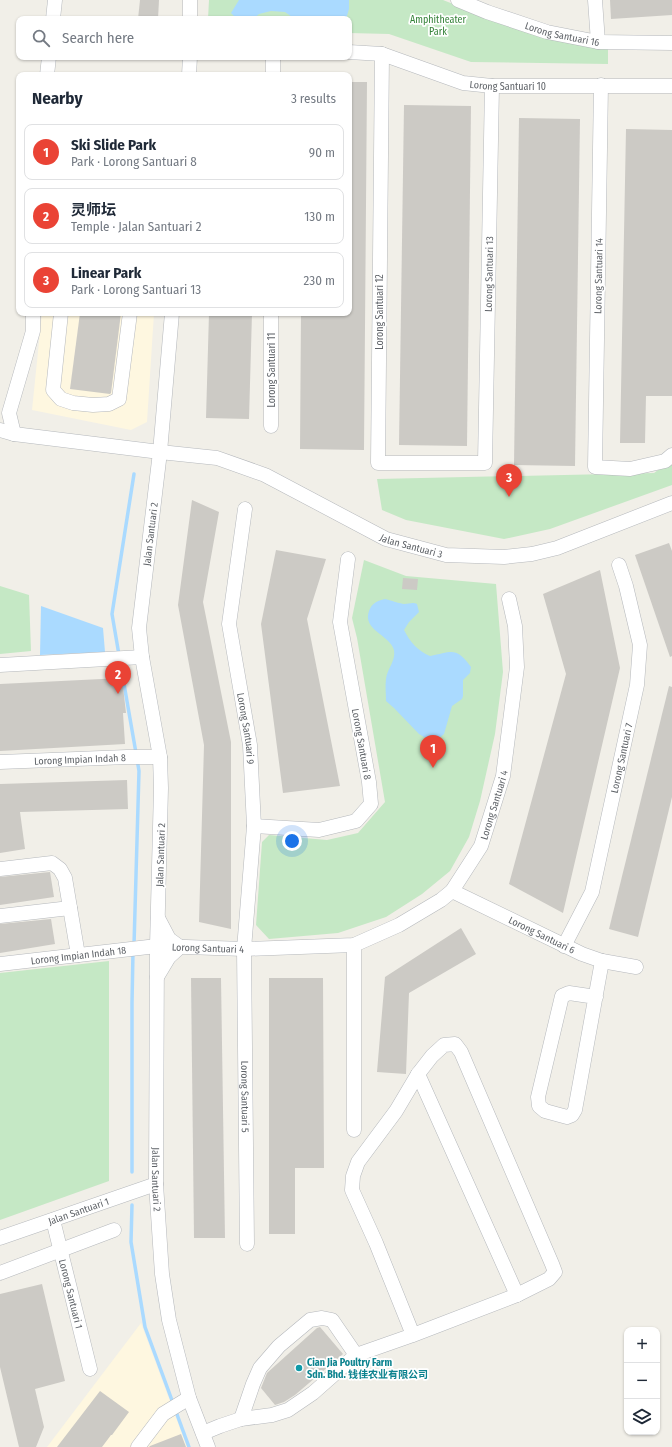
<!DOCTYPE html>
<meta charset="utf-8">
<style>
:root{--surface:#fff;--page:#f6f6f7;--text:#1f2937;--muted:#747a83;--line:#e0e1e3;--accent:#ea4335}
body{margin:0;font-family:"Fira Sans Condensed","Noto Sans SC",sans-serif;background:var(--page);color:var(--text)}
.controls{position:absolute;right:12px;bottom:12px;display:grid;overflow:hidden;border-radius:8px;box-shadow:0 1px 3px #0004}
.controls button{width:36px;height:36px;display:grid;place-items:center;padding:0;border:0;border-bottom:1px solid var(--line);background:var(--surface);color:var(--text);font:20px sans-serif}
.you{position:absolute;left:292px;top:841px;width:14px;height:14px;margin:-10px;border:3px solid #fff;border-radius:50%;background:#1a73e8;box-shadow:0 0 0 6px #1a73e833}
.badge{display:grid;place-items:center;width:26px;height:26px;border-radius:50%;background:var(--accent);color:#fff;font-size:13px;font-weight:700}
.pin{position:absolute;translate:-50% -33px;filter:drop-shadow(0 1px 2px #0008)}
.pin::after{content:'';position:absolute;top:21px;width:14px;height:12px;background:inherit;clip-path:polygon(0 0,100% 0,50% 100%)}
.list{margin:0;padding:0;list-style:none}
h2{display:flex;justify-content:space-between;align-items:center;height:52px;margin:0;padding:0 16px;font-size:17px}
h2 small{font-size:13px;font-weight:400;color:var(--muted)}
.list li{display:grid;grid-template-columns:26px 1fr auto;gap:12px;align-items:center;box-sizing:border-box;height:56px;margin:0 8px 8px;padding:0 8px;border:1px solid var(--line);border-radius:8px}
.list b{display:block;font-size:15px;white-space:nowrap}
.list p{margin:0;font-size:13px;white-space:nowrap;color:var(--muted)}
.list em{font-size:13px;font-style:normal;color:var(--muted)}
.icon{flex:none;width:22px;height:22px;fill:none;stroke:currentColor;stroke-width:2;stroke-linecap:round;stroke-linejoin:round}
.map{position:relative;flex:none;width:672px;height:1447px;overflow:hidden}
.search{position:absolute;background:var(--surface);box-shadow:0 1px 3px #0004;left:16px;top:16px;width:336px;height:44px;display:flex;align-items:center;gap:10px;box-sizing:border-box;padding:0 14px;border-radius:8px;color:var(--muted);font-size:15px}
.panel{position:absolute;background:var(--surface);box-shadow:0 1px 3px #0004;left:16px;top:72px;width:336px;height:244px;border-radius:8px}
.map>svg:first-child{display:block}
</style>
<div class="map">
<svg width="672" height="1447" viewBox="0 0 672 1447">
<rect width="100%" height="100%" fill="#f1efe8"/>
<!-- commercial -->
<g fill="#fef7e0">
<polygon points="42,313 154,313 147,422 131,430 32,410"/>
<polygon points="141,1323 187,1447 47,1447"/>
</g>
<!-- green -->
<g fill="#c5e8c5">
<polygon points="209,0 443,0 501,23 608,48 608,64 471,62 389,34 349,33 349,19 208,19"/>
<polygon points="672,460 672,485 550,529 504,539 406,520 382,510 377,479 654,473"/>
<polygon points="364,560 406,576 496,584 503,672 495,734 480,801 469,837 450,871 422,894 386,917 338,933 269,939 256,925 262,842 269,835 327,840 358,833 385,802 357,638 352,618"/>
<polygon points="0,586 29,595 31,651 0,654"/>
<polygon points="109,961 109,1181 0,1220 0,973"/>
</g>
<!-- water -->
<g fill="#aadaff">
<polygon points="239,0 349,0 349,9 346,19 295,19 285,12 271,11 259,14 253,19 237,19 231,13"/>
<path d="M385,599C390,600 401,604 404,604C410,604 412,602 417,604L419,612L409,622L404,630C410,642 418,651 430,656C452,652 456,646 471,667L470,673L463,680V696L462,699L452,706L444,734L438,739L429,740L419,734L394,708L386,701C386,694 385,686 386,679C387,669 396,661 394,650C390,635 362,630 369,611C372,603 377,601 385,599Z"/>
<polygon points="41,606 103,628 105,652 40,655"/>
</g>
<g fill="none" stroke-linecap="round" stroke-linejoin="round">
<!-- stream -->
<g stroke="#aadaff" stroke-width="3.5">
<polyline points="119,655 112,614 134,474"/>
<polyline points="120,661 136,753"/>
<polyline points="134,945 139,771 137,759"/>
<polyline points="132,1172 132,1003 133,951"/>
<polyline points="132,1205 131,1242 145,1327 173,1403"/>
<polyline points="175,1409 189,1447"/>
</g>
</g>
<!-- building -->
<g fill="#cccac5">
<polygon points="140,0 159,0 158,19 138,19"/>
<polygon points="610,0 672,0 672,15 611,19"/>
<polygon points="349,82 367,82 364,450 300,449 301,313 349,313"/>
<polygon points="404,105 471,106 467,446 399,445"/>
<polygon points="519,118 580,119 575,466 514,465"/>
<polygon points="626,129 672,130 672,396 646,396 645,443 620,443"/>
<polygon points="80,313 121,313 111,393 110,394 70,389"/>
<polygon points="209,313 252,313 249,419 206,418"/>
<polygon points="192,500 219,512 203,602 231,742 231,929 199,922 204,745 178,605"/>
<polygon points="669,543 672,551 672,656 670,657 635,555"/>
<polygon points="276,550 326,559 307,619 340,786 283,793 261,624"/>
<polygon points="600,570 620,668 563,913 509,884 566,674 543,594"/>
<polygon points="403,578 418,579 417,590 402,589"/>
<polygon points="122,678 126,713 123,713 125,744 0,751 0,684"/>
<polygon points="669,686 672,687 672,797 638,937 609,929"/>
<polygon points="127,780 128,809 20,812 25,849 0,853 0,784"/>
<polygon points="50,872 54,897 0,905 0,877"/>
<polygon points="51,919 55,944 0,953 0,924"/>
<polygon points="461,928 476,954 409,993 406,1074 377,1072 385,977"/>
<polygon points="191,978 221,978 225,1238 194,1238"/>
<polygon points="269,978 323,978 324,1168 295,1168 295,1234 269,1234"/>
<polygon points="42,1284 65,1381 35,1389 44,1427 36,1447 19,1447 0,1367 0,1294"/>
<polygon points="320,1327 343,1354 295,1395 284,1402 275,1405 261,1388 267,1373 317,1328"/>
<polygon points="100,1391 129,1412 112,1435 111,1435 102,1447 57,1447"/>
<polygon points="181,1434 186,1447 149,1447 150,1446"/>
</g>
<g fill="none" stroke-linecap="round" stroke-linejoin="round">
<defs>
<g id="minor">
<path id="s1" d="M458,0L487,12L547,32L598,42L672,43"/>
<polyline points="595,0 598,42"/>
<polyline points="53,19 55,0"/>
<polyline points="190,19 190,0"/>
<path id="s2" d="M349,52L382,54L463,83L492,86H672"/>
<path id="s3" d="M382,54L378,463H485L492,86"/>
<polyline points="47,75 49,57"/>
<polyline points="189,75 190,57"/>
<polyline points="273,75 273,57"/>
<polyline points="601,85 595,467 630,469 665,461 672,455"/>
<polyline points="61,313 53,390 61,399 73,403 93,405 109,404 119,399 130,313"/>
<path id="s4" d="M172,313L160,452L139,628L142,657L160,757L161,788L157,946L156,1184L162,1274L169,1320L189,1398L208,1447"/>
<polyline points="271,426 271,313"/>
<path id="s5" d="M0,430L14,434L160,452L217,458L265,475L386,539L446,555L504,557L532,554L557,548L672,503"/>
<polyline points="14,434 9,413 33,331 33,313"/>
<path id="s6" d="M245,509L229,624L250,745L254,826L244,949L247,1244"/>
<polyline points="0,665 142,657"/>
<path id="s7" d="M0,762L127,757H160"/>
<polyline points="254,826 319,830 356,821 371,804 369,782 340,622 348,559"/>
<polyline points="0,869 52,863 60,869 65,878 78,955"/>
<path id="s8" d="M452,891L582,954L602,961L636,967"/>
<polyline points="0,916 70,908"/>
<path id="s9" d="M564,946L592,892L637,685L640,645L626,586L619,565"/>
<path id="s10" d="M0,964L157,946L244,949L354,945L399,925L441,900L452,891L481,846L503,776L517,667L515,626L509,599"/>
<polyline points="157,977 169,957 180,947 169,939 158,918"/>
<polyline points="596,997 569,993 562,996 538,1097 539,1106 545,1111 567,1117 572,1115 575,1110 602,961"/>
<polyline points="418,1074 517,1295"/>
<polyline points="354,1130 354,945"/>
<path id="s11" d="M53,1220L90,1369"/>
<path id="s12" d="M0,1238L156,1184"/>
<polyline points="0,1273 114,1230"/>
<polyline points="241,1419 253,1384 260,1368 279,1346 310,1320 322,1318 332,1320 356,1355"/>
<polyline points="203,1433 220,1426 241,1419 272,1415 288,1410 313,1393 356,1355 413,1335 517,1295 549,1279 555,1272 552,1264 461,1052 455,1044 444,1045 432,1056 418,1074 396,1111 358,1162 353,1176 352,1190 376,1243 413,1335"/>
<polyline points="138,1447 163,1414 189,1398"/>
</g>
</defs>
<!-- minor casing -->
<use href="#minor" stroke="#b5b8bc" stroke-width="15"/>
<!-- minor -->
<use href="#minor" stroke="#fff" stroke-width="14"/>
</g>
<!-- markers -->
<circle fill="#0f9aa8" stroke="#fff" stroke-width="1.5" cx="299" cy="1368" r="4"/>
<g text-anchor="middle" stroke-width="3.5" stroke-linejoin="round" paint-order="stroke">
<!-- park labels -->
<g font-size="10" fill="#348238" stroke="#fff">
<text x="438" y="23">Amphitheater<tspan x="438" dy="12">Park</tspan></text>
</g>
<!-- street labels -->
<g font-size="10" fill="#5f6368" stroke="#fff">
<text dy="4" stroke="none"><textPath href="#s1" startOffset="110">Lorong Santuari 16</textPath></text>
<text dy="4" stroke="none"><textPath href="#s2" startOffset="164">Lorong Santuari 10</textPath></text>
<text dy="4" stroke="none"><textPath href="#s3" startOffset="705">Lorong Santuari 13</textPath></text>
<text transform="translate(598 276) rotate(-89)" y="4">Lorong Santuari 14</text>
<text transform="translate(379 312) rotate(-90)" y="4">Lorong Santuari 12</text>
<text transform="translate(271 370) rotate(-90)" y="4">Lorong Santuari 11</text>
<text transform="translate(150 534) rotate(-83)" y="4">Jalan Santuari 2</text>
<text dy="4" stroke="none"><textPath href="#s5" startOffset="433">Jalan Santuari 3</textPath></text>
<text dy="4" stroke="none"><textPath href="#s6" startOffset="222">Lorong Santuari 9</textPath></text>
<text transform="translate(362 744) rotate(80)" y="4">Lorong Santuari 8</text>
<text dy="4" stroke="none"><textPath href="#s9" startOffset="198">Lorong Santuari 7</textPath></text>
<text dy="4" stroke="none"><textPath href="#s7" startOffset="80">Lorong Impian Indah 8</textPath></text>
<text dy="4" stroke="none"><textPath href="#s10" startOffset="564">Lorong Santuari 4</textPath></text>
<text transform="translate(160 855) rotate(-88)" y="4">Jalan Santuari 2</text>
<text dy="4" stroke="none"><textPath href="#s8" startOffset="100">Lorong Santuari 6</textPath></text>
<text dy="4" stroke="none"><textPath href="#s10" startOffset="209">Lorong Santuari 4</textPath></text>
<text dy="4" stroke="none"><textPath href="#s10" startOffset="79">Lorong Impian Indah 18</textPath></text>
<text dy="4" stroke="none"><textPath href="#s6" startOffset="591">Lorong Santuari 5</textPath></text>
<text dy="4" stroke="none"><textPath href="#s4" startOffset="870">Jalan Santuari 2</textPath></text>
<text dy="4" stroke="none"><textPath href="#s12" startOffset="83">Jalan Santuari 1</textPath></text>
<text dy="4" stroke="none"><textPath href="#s11" startOffset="76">Lorong Santuari 1</textPath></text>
</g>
<!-- culture labels -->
<g font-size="10" font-weight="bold" fill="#0d838f" stroke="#fff" text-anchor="start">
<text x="307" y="1366">Cian Jia Poultry Farm<tspan x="307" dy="12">Sdn. Bhd. 钱佳农业有限公司</tspan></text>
</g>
</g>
</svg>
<div class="controls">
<button>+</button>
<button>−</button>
<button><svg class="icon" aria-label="layers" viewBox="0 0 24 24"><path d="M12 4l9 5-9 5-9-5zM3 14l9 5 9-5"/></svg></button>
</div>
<div class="you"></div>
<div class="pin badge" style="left:433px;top:768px">1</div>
<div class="pin badge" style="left:118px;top:694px">2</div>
<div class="pin badge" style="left:509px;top:497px">3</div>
<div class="search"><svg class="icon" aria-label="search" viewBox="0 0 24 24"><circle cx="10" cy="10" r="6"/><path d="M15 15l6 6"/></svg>Search here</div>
<section class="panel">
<h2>Nearby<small>3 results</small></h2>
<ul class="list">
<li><span class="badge">1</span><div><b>Ski Slide Park</b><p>Park · Lorong Santuari 8</p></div><em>90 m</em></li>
<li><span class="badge">2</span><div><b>灵师坛</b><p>Temple · Jalan Santuari 2</p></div><em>130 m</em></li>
<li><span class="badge">3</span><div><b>Linear Park</b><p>Park · Lorong Santuari 13</p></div><em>230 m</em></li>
</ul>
</section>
</div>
